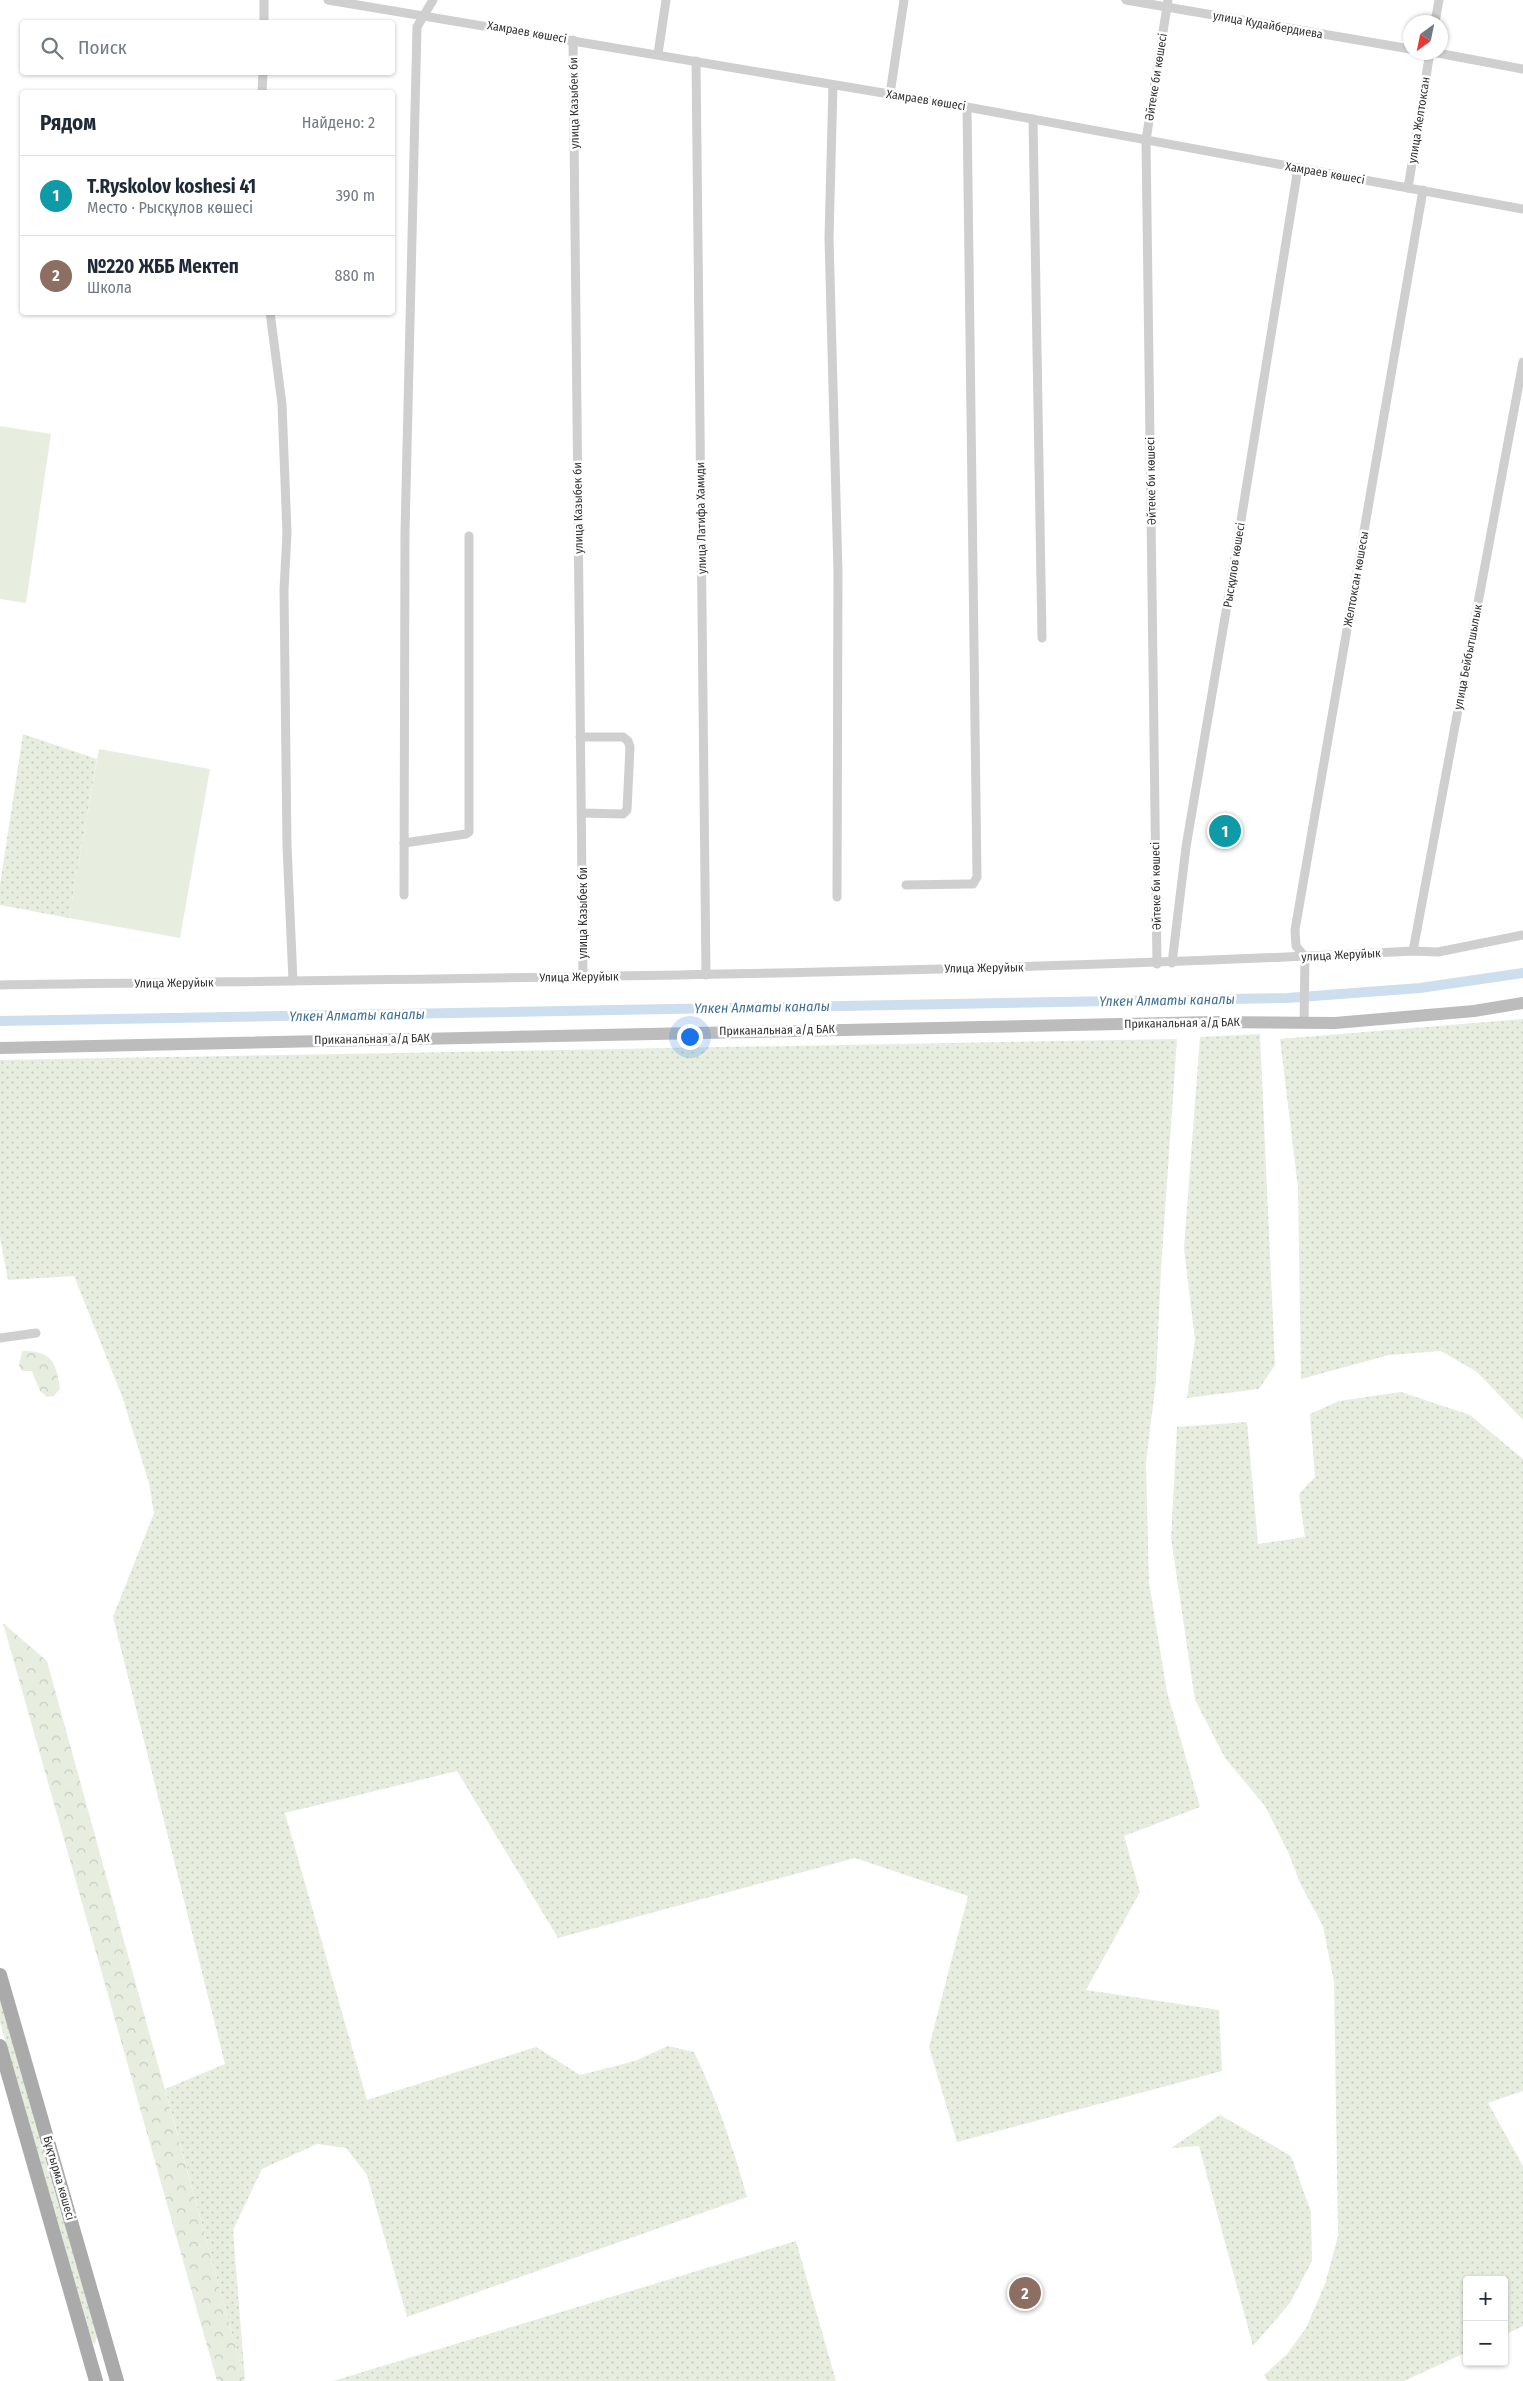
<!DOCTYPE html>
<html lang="ru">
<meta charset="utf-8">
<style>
:root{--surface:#fff;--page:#f6f6f7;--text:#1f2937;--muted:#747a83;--line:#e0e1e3;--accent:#111827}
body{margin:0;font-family:"Fira Sans Condensed",sans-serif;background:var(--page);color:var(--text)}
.controls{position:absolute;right:15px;bottom:15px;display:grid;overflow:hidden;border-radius:5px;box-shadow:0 1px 4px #0004}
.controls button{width:45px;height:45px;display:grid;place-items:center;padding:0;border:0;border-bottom:1px solid var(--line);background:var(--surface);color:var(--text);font:25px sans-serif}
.compass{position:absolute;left:1403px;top:15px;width:45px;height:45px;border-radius:50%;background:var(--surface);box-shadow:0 1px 4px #0004;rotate:213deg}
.you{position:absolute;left:689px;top:1036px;width:18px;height:18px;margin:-12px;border:4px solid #fff;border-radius:50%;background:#1a73e8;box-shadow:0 0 0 8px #1a73e833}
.badge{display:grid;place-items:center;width:32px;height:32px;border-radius:50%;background:var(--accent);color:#fff;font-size:16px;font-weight:700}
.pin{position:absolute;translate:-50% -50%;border:2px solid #fff;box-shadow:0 1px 5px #0006}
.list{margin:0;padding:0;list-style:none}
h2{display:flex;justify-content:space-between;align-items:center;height:65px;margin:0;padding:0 20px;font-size:21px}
h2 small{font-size:16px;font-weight:400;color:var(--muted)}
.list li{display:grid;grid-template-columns:32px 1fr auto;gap:15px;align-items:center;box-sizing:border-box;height:80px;padding:0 20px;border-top:1px solid var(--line)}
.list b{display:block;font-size:19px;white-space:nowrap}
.list p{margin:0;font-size:16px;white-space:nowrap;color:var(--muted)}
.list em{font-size:16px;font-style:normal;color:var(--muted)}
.icon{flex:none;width:28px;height:28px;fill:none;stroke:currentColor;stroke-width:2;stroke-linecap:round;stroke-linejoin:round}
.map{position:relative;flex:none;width:1523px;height:2381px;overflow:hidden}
.search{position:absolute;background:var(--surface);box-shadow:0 1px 4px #0004;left:20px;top:20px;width:375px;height:55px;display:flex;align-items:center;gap:12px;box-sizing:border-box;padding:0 18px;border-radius:5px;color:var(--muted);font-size:19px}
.panel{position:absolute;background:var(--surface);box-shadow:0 1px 4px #0004;left:20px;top:90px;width:375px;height:225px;border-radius:5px}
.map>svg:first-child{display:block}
</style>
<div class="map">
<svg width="1523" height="2381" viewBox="0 0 1523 2381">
<defs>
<pattern id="grass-dots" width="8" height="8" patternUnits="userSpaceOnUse" patternTransform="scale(1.25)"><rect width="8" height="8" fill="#e7eee0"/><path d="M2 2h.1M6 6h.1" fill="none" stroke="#c7cdc1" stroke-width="1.8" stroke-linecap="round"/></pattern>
<pattern id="forest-crowns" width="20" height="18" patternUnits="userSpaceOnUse" patternTransform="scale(1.25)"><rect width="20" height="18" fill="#e7eee0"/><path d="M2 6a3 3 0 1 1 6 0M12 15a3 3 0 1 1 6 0" fill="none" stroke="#c7cdc1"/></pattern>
</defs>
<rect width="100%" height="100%" fill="#fff"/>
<!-- grass -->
<g fill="url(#grass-dots)">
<polygon points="23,734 97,759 69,918 0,905 0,885"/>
<polygon points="1523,1019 1523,1420 1477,1372 1441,1351 1389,1355 1301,1379 1298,1188 1280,1039"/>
<polygon points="1260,1034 1275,1365 1259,1389 1187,1398 1195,1340 1184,1248 1200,1037"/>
<path d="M1177,1039L1161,1269L1156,1381L1146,1462L1149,1582L1167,1692L1200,1807L1124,1836L1140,1892L1086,1990L1219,2010L1222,2071L957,2142L929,2047L968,1896L855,1858L558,1938L457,1771L285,1813L367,2100L536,2047L580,2075L635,2061L668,2046L694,2052C717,2099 733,2147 747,2197L407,2317L367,2175L346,2148L317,2144L262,2169L233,2230L245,2381L165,2089L225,2064L113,1617L154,1513L149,1483L122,1396L74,1276L8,1280L0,1237V1060Z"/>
<polygon points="1401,1392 1470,1415 1523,1459 1523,2091 1488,2103 1523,2166 1523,2326 1504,2335 1504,2280 1467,2280 1467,2352 1404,2381 1268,2381 1264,2375 1287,2354 1306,2328 1325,2284 1338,2236 1334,1982 1323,1926 1300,1883 1289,1854 1265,1806 1225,1758 1195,1700 1171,1538 1177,1427 1247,1422 1258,1544 1305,1537 1299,1494 1315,1477 1310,1414 1339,1401"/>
<polygon points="0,1996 97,2336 95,2344 90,2339 0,2022"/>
<polygon points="1220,2115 1291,2156 1311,2212 1312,2261 1290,2303 1253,2346 1199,2146 1171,2148"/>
<polygon points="796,2241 836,2381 333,2381"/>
</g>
<!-- forest -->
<g fill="url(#forest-crowns)">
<path d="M22,1351C52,1351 56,1361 60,1389L54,1396L47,1397L40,1391L32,1371H22L19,1365Z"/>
<polygon points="3,1623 47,1661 245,2381 217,2381"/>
</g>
<!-- park -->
<g fill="#e7eee0">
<polygon points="0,426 51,434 26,603 0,599"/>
<polygon points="99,749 210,769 180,938 69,918"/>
</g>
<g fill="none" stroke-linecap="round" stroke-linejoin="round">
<!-- canal -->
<polyline stroke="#cddfee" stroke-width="10" points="0,1021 1287,998 1420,988 1523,973"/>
<!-- street -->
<g stroke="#cfcfcf" stroke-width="9">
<polyline points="328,0 967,107 1523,209"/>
<polyline points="1126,0 1410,49"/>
<polyline points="264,22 264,0"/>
<polyline points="1435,22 1439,0"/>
<polyline points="573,40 583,977"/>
<polyline points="1432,52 1523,69"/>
<polyline points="658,54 666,0"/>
<polyline points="696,61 706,975"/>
<polyline points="833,85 829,238 838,572 837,897"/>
<polyline points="262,92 263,72"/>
<polyline points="890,94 904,0"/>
<polyline points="1033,119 1042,638"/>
<polyline points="1408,188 1430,52"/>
<polyline points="270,312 282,404 287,533 284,590 287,846 293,981"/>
<polyline points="580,737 623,737 628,741 630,747 627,810 623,814 582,813"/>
<polyline points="404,843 466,834 469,832 469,536"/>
<polyline points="906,885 967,884 973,884 977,877 967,107"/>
<polyline points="404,895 405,533 417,27 433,0"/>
<polyline points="1413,951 1523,362"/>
<polyline points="1172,963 1186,847 1232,576 1298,168"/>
<polyline points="1157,964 1146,140 1168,0"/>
<path d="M0,985C471,978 943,975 1413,951L1438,952L1523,935"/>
<polyline points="1304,1023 1305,957 1296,946 1295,930 1423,190"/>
<polyline points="0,1338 36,1333"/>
</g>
<!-- secondary -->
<polyline stroke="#bcbcbc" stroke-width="12" points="0,1048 1213,1022 1335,1023 1474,1011 1523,1003"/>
<!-- primary -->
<g stroke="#aaa" stroke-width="14">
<polyline points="0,1975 117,2381"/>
<polyline points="0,2046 96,2381"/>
</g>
</g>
<g text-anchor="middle" stroke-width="5" stroke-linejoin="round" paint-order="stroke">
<!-- street labels -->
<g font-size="12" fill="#323232" stroke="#fff">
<text transform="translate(1268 25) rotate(10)" y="4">улица Кудайбердиева</text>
<text transform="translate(527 32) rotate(10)" y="4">Хамраев көшесі</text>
<text transform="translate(1156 77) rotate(-81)" y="4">Әйтеке би көшесі</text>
<text transform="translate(926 100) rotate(9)" y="4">Хамраев көшесі</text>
<text transform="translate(574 103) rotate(-91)" y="4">улица Казыбек би</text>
<text transform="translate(1419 120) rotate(-81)" y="4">улица Желтоксан</text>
<text transform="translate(1325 173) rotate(10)" y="4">Хамраев көшесі</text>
<text transform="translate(1151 481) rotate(-91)" y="4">Әйтеке би көшесі</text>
<text transform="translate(578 508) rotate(-91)" y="4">улица Казыбек би</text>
<text transform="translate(701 518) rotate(-91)" y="4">улица Латифа Хамиди</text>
<text transform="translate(1234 565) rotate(-81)" y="4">Рысқұлов көшесі</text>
<text transform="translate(1356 579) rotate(-80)" y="4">Желтоксан көшесы</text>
<text transform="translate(1468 657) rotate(-79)" y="4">улица Бейбытшылык</text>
<text transform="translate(1156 886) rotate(-91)" y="4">Әйтеке би көшесі</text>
<text transform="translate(583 913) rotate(-90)" y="4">улица Казыбек би</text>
<text transform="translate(1341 955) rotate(-3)" y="4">улица Жеруйык</text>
<text transform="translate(984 968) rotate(-1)" y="4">Улица Жеруйык</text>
<text transform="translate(579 977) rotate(-1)" y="4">Улица Жеруйык</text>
<text transform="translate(174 983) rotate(-1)" y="4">Улица Жеруйык</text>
<text transform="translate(1182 1023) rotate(-1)" y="4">Приканальная а/д БАК</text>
<text transform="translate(777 1030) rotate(-1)" y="4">Приканальная а/д БАК</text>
<text transform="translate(372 1039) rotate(-1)" y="4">Приканальная а/д БАК</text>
<text transform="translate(59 2178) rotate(74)" y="4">Бұқтырма көшесі</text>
</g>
<!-- water labels -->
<g font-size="14" font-style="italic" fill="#3d6f96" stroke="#fff">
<text transform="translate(1167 1000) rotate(-1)" y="5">Үлкен Алматы каналы</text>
<text transform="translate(762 1007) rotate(-1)" y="5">Үлкен Алматы каналы</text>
<text transform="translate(357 1015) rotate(-1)" y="5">Үлкен Алматы каналы</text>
</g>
</g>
</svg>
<div class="controls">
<button>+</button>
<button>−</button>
</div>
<svg class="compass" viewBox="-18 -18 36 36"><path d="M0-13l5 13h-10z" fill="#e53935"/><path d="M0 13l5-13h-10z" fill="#747a83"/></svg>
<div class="you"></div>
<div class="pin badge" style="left:1225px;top:831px;background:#0f9aa8">1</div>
<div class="pin badge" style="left:1025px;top:2293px;background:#8d6e63">2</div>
<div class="search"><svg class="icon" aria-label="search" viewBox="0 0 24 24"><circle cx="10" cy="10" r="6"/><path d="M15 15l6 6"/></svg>Поиск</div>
<section class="panel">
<h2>Рядом<small>Найдено: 2</small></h2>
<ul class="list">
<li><span class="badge" style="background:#0f9aa8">1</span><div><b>T.Ryskolov koshesi 41</b><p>Место · Рысқұлов көшесі</p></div><em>390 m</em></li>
<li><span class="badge" style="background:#8d6e63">2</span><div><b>№220 ЖББ Мектеп</b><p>Школа</p></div><em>880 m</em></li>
</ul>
</section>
</div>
